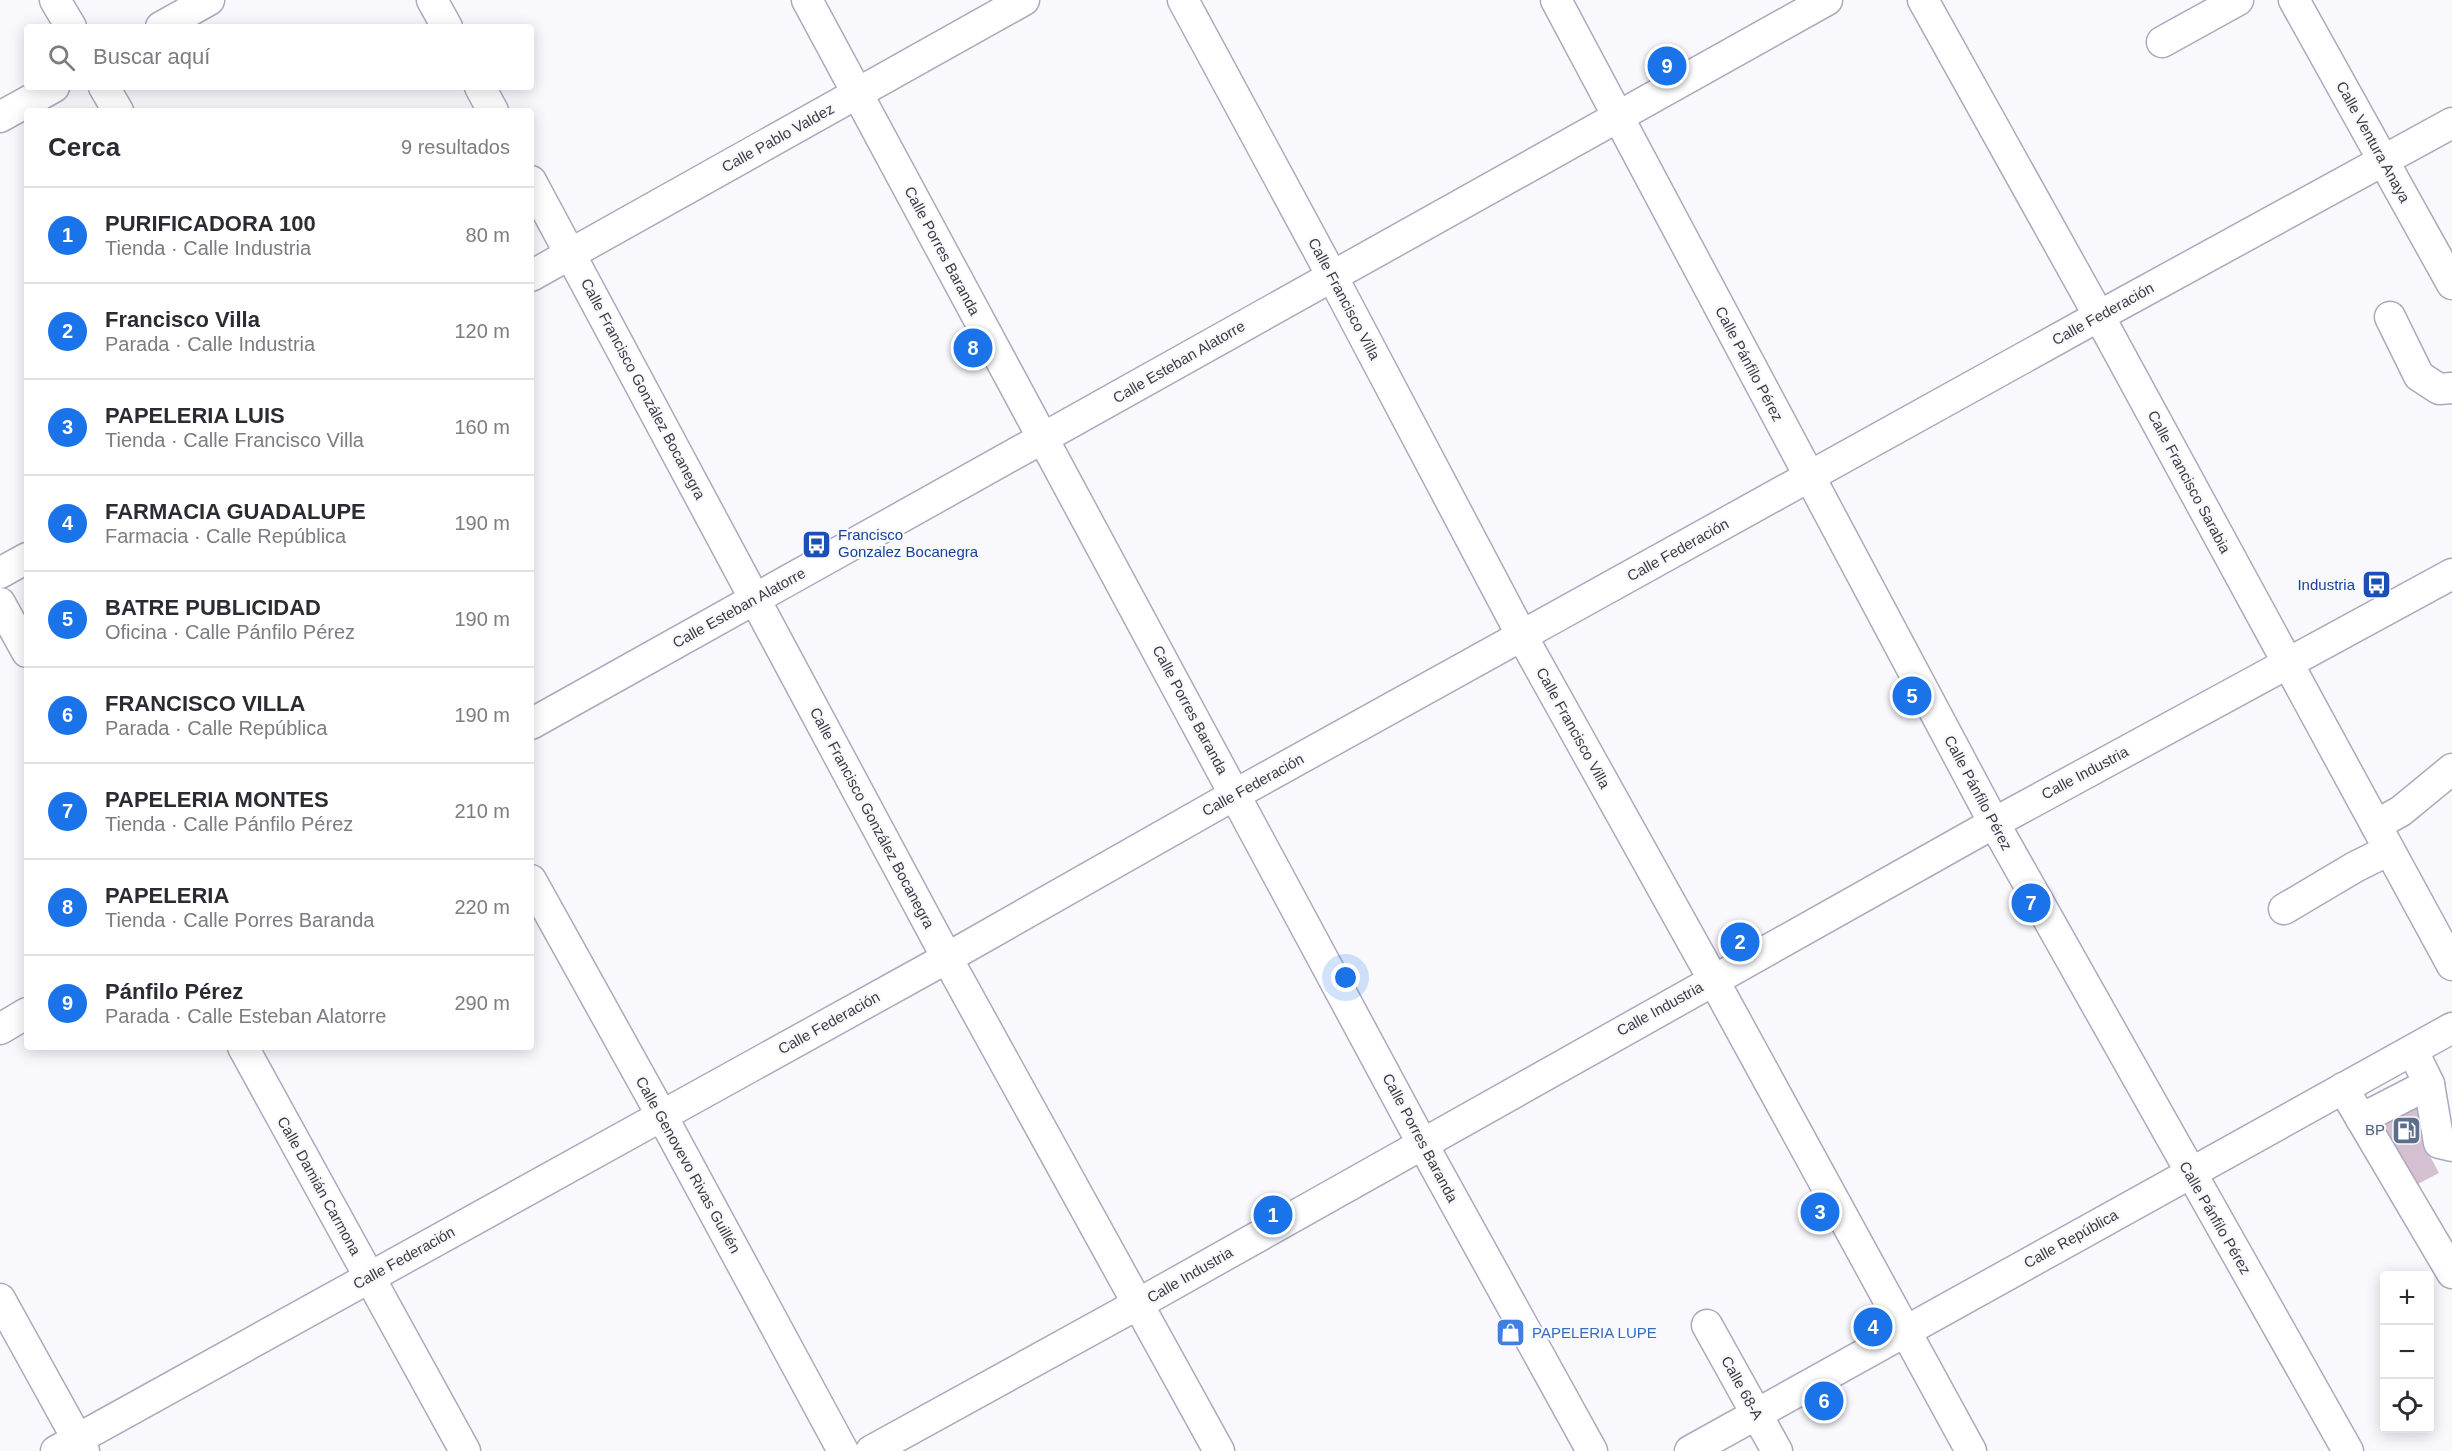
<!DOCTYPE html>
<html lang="es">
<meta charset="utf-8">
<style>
:root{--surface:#fff;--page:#f2f2f3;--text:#2b2b33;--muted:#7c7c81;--line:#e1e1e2;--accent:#1a73e8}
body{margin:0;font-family:Arial,sans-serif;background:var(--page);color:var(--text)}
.controls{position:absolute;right:18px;bottom:18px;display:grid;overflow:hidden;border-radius:6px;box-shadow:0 3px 15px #0003}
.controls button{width:54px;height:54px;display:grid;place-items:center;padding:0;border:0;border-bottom:2px solid var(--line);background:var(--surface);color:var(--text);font:30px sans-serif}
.you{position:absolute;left:1346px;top:978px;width:21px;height:21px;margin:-15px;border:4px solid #fff;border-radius:50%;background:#1a73e8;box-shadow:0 0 0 9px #1a73e833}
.badge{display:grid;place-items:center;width:39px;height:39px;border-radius:50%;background:var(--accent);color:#fff;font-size:20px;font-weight:700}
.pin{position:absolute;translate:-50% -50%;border:3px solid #fff;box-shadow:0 2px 6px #0006}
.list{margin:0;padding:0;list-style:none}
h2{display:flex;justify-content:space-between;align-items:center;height:78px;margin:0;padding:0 24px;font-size:26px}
h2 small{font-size:20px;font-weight:400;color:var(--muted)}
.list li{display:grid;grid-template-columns:39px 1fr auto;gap:18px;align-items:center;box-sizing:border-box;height:96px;padding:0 24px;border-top:2px solid var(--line)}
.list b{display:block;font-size:22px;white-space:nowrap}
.list p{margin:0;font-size:20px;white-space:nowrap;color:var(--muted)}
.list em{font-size:20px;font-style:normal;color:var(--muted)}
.icon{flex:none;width:33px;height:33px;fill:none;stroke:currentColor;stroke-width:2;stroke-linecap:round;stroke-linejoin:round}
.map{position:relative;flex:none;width:2452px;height:1451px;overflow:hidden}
.search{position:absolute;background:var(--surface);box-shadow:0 3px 15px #0003;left:24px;top:24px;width:510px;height:66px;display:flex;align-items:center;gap:15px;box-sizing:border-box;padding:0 21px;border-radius:6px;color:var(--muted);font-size:22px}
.panel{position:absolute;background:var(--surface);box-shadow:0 3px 15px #0003;left:24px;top:108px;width:510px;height:942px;border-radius:6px}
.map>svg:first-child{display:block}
</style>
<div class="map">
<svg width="2452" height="1451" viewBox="0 0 2452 1451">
<rect width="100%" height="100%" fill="#f9f9fd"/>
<!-- building -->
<polygon fill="#d5c0d1" points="2421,1092 2434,1117 2423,1143 2439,1173 2414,1186 2376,1116"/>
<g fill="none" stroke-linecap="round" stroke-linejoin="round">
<defs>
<g id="minor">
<polyline points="55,0 71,27"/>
<polyline points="432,0 447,27"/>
<polyline points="807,0 1422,1143 1592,1451"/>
<polyline points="1183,0 1332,276 1522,636 1713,979 1971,1451"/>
<polyline points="1556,0 1994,823 2348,1451"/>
<polyline points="1923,0 2099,316 2452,965"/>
<polyline points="2294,0 2452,284"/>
<polyline points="161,27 209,0"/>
<polyline points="2162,42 2238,0"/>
<polyline points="104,87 118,111"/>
<polyline points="480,87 493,111"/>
<polyline points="0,117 54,87"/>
<polyline points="531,181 947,958 1219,1451"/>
<polyline points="531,276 1024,0"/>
<polyline points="2390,317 2419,376 2439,389 2452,388"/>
<polyline points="0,573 27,558"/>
<polyline points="0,603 27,652"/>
<polyline points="531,724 1827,0"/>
<polyline points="2376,825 2401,811 2452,769"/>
<polyline points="531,880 662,1116 843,1451"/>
<polyline points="2284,909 2355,867 2389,850"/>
<polyline points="0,1029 27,1013"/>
<polyline points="243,1047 465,1451"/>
<polyline points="2413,1051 2429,1084 2439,1143 2452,1146"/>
<polyline points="2343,1088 2452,1273"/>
<polyline points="2361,1119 2429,1084"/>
<polyline points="0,1299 84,1451"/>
<polyline points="1707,1325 1777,1451"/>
<polyline points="56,1451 947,958 1236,794 2099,316 2452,123"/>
<polyline points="871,1451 1138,1304 1994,823 2452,574"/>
<polyline points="1690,1451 2452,1028"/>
</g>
</defs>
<!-- minor casing -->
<use href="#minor" stroke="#aca9bf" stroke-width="33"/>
<!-- minor -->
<use href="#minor" stroke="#fff" stroke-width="30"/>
</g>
<!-- icons -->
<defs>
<symbol id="bus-square" viewBox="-11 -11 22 22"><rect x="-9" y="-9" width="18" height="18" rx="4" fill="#1a4fb4" stroke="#f9f9fd"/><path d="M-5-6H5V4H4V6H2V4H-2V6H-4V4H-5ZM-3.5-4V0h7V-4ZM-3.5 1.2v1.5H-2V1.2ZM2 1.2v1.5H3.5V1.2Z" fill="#fff"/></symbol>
<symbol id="fuel-square" viewBox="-11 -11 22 22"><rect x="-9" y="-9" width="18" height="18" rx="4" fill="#5c6f8a" stroke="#f9f9fd"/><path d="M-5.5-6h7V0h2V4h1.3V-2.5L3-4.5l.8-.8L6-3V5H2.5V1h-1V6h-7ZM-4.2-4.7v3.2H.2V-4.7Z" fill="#fff"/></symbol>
<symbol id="shop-square" viewBox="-11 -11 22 22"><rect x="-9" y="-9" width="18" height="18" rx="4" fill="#3f7fe0" stroke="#f9f9fd"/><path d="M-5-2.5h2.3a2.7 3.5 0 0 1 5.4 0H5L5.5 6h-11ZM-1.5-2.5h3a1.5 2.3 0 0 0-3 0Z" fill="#fff"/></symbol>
</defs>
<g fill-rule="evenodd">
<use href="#bus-square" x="800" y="528" width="33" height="33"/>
<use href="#bus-square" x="2360" y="568" width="33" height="33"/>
<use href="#fuel-square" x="2390" y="1114" width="33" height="33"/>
<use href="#shop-square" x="1494" y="1316" width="33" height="33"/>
</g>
<g text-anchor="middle" stroke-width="4.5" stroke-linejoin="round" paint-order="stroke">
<!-- street labels -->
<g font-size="15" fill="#3c3b44" stroke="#f9f9fd">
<text transform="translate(778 138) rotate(-29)" y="5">Calle Pablo Valdez</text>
<text transform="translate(2373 142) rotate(61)" y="5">Calle Ventura Anaya</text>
<text transform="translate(942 251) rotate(62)" y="5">Calle Porres Baranda</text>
<text transform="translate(1344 299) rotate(62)" y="5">Calle Francisco Villa</text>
<text transform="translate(2103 314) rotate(-29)" y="5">Calle Federación</text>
<text transform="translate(1179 362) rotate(-30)" y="5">Calle Esteban Alatorre</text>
<text transform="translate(1749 364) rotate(62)" y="5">Calle Pánfilo Pérez</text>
<text transform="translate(643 389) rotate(62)" y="5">Calle Francisco González Bocanegra</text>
<text transform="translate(2189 482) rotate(62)" y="5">Calle Francisco Sarabia</text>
<text transform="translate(1678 550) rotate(-29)" y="5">Calle Federación</text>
<text transform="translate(739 608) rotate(-29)" y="5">Calle Esteban Alatorre</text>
<text transform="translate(1190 710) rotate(62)" y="5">Calle Porres Baranda</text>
<text transform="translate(1573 728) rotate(61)" y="5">Calle Francisco Villa</text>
<text transform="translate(2085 773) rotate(-28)" y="5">Calle Industria</text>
<text transform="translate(1253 785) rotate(-29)" y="5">Calle Federación</text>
<text transform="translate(1978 793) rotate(62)" y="5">Calle Pánfilo Pérez</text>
<text transform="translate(872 818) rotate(62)" y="5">Calle Francisco González Bocanegra</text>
<text transform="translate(1660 1009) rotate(-29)" y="5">Calle Industria</text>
<text transform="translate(829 1023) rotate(-29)" y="5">Calle Federación</text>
<text transform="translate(1420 1138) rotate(62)" y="5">Calle Porres Baranda</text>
<text transform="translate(688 1165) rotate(61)" y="5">Calle Genovevo Rivas Guillén</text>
<text transform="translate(319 1186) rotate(61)" y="5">Calle Damián Carmona</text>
<text transform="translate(2215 1218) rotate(60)" y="5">Calle Pánfilo Pérez</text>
<text transform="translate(2071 1239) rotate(-29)" y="5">Calle República</text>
<text transform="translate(404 1258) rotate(-29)" y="5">Calle Federación</text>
<text transform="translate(1190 1275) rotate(-30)" y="5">Calle Industria</text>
<text transform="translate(1742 1388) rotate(61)" y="5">Calle 68-A</text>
</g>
<!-- transit labels -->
<g font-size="15" fill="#164399" stroke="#f9f9fd" text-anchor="start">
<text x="838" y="540">Francisco<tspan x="838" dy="17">Gonzalez Bocanegra</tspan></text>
<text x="2355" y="590" text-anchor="end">Industria</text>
</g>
<!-- service labels -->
<g font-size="15" fill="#4e5e75" stroke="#f9f9fd" text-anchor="end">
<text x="2385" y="1135">BP</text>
</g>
<!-- shop labels -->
<g font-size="15" fill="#366cbe" stroke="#f9f9fd" text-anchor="start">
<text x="1532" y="1338">PAPELERIA LUPE</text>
</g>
</g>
</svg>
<div class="controls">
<button>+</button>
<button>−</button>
<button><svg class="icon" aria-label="locate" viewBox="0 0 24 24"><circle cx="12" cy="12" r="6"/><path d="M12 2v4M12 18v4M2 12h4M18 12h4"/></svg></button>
</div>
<div class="you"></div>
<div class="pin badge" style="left:1273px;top:1215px">1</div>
<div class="pin badge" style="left:1740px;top:942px">2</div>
<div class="pin badge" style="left:1820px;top:1212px">3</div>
<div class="pin badge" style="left:1873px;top:1327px">4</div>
<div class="pin badge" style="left:1912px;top:696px">5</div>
<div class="pin badge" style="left:1824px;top:1401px">6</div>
<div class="pin badge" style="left:2031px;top:903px">7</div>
<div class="pin badge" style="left:973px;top:348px">8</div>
<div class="pin badge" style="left:1667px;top:66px">9</div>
<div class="search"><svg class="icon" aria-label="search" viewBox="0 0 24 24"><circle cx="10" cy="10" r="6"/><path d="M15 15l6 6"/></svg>Buscar aquí</div>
<section class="panel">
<h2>Cerca<small>9 resultados</small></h2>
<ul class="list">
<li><span class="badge">1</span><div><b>PURIFICADORA 100</b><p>Tienda · Calle Industria</p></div><em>80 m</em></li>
<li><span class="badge">2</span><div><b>Francisco Villa</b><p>Parada · Calle Industria</p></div><em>120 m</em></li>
<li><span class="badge">3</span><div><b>PAPELERIA LUIS</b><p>Tienda · Calle Francisco Villa</p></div><em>160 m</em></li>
<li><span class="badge">4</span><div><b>FARMACIA GUADALUPE</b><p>Farmacia · Calle República</p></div><em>190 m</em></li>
<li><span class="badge">5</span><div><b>BATRE PUBLICIDAD</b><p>Oficina · Calle Pánfilo Pérez</p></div><em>190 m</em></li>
<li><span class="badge">6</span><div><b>FRANCISCO VILLA</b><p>Parada · Calle República</p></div><em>190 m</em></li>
<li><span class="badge">7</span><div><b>PAPELERIA MONTES</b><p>Tienda · Calle Pánfilo Pérez</p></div><em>210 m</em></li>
<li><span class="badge">8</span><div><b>PAPELERIA</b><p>Tienda · Calle Porres Baranda</p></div><em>220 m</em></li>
<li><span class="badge">9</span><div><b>Pánfilo Pérez</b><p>Parada · Calle Esteban Alatorre</p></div><em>290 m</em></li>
</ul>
</section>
</div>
